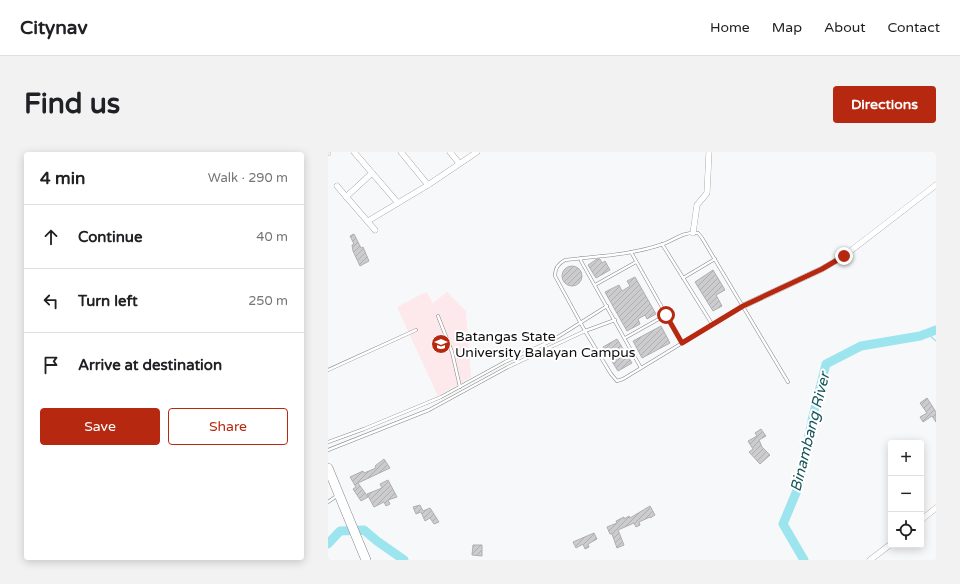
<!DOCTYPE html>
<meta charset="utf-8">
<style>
:root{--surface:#fff;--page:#f2f2f2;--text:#202124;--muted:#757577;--line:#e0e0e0;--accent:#b62910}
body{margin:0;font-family:"Varela Round",sans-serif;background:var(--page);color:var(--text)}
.controls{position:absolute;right:12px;bottom:12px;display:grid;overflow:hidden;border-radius:4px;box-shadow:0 2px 10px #0003}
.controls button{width:36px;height:36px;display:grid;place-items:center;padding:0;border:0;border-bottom:1px solid var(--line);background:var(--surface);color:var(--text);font:20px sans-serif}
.stop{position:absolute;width:12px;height:12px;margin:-9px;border:3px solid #b62910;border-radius:50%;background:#fff}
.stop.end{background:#b62910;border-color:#fff;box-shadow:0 1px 4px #0008}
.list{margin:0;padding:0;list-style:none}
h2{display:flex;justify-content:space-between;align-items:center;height:52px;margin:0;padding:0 16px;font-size:17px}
h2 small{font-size:13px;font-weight:400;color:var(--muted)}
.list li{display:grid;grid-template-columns:26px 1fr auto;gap:12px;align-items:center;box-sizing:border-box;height:64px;padding:0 16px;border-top:1px solid var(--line)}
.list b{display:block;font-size:15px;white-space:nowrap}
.list em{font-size:13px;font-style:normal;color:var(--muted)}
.actions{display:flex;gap:8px;padding:12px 16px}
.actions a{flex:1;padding:9px 0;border:1px solid var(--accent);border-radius:4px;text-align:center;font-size:14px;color:var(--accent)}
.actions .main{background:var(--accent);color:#fff}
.icon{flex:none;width:22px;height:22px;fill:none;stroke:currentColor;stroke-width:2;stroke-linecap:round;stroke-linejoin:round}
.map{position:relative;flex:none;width:608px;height:408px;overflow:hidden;border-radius:4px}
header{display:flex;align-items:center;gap:24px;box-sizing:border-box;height:56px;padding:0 20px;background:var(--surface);border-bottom:1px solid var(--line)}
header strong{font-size:19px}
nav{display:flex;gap:22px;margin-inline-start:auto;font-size:14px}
.intro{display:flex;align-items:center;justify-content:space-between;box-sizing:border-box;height:96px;padding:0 24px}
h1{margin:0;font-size:28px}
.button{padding:10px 18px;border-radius:4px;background:var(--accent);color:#fff;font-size:14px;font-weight:700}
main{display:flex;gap:24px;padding:0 24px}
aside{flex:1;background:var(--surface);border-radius:4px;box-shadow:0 2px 10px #0003}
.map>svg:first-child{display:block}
</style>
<header>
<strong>Citynav</strong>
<nav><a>Home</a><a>Map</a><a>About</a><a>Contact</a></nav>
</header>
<div class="intro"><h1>Find us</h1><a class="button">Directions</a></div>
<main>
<aside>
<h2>4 min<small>Walk · 290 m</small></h2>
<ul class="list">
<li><svg class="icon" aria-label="ahead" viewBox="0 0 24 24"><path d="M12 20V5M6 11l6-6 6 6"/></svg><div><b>Continue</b></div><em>40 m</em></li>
<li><svg class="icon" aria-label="left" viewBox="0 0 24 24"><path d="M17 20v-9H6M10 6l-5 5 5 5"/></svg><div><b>Turn left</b></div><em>250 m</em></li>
<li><svg class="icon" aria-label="arrive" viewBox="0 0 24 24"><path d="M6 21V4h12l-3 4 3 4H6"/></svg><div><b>Arrive at destination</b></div></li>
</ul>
<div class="actions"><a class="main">Save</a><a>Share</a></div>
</aside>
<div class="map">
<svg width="608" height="408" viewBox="0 0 608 408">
<defs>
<pattern id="building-hatch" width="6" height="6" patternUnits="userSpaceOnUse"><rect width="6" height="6" fill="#cccbcd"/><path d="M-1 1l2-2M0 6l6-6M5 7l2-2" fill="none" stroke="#aeadaf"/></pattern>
</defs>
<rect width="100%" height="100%" fill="#f7f8fa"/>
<!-- education -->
<polygon fill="#fde8ec" points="98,140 105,151 119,140 138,159 143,225 110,244 69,155"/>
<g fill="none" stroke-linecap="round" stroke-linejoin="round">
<!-- stream -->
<polyline stroke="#9de5ee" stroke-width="1.5" points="599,181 608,189"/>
<!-- river -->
<g stroke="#9de5ee" stroke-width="9">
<polyline points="0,392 12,379 36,378 49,389 76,408"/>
<polyline points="476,408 455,372 470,336 485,264 498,212 533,194 592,184 608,178"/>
</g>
</g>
<!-- building -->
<g fill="url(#building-hatch)" stroke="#afaeb1">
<polygon points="26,82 33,96 35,95 41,109 32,114 25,99 24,93 26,92 22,84"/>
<polygon points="269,107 272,107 274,111 277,109 282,118 268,126 260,113"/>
<circle cx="244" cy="124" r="10"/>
<polygon points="385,118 397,138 388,143 394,154 385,159 367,130"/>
<polygon points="307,125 328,162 319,167 317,163 310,167 312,172 299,179 277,140 291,133 294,139 302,134 299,129"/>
<polygon points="333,174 342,191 314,206 305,189"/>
<polygon points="289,187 304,211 290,219 275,195"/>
<polygon points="599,246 608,260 608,270 604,264 595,270 592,265 599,261 592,251"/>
<polygon points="433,277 438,284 431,288 434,295 442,303 432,312 421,300 425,297 420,289 429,284 427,281"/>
<polygon points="56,307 62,316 30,331 40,345 33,349 25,337 28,335 22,325 35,319 36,321 48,316 47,314"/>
<polygon points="60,328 69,345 60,348 62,352 58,354 56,350 46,355 39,342 54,336 52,332"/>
<polygon points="92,353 95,359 102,356 111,370 106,372 102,366 97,369 93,360 88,362 85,355"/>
<polygon points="322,354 327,363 322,366 322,365 311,370 312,373 308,375 306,371 290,378 296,393 289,396 284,382 282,382 279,375 289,371 288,369 296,365 296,367 301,364 302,366"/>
<polygon points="266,381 269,387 260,392 261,395 257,397 255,392 248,396 245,390"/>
<polygon points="145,393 154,393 154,404 144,403"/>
</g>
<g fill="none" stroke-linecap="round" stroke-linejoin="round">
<defs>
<g id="lane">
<polyline points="334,92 384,172"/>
<polyline points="303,100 354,191"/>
<polyline points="253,106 253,109 313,216"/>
<polyline points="355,126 387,107"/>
<polyline points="267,133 308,110"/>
<path d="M415,154L295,227L289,229L283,222L257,179L227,124C227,116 230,112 237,108C269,104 304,103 335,92C346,88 357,79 370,81L374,86L460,230"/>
<polyline points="110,164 124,200 132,235"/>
<polyline points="297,186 338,163"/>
<polyline points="0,218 88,178"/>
<polyline points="0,290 36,277 113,245 177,210 225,188 279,154"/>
<polyline points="0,298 101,258 180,215 257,179 287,168"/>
<polyline points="0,350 10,343"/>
</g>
<g id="street">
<polyline points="26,0 70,51"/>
<polyline points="73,0 100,33"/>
<polyline points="122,0 131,11"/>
<polyline points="0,1 0,0"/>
<polyline points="9,34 47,78"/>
<polyline points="18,45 44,21"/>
<polyline points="40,69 100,33 149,0"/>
<polyline points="365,81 369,53 379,41 381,0"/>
<polyline points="415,154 494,117 516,104 608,33"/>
<polyline points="593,368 608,356"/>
<polyline points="542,408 563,392"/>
</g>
<polyline id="primary" points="0,316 38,408"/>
</defs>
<!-- lane casing -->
<use href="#lane" stroke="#87888a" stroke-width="3.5"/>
<!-- street casing -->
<use href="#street" stroke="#87888a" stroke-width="6"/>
<!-- primary casing -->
<use href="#primary" stroke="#87888a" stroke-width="10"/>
<!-- lane -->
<use href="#lane" stroke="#fff" stroke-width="2.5"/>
<!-- street -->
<use href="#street" stroke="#fff" stroke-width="5.5"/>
<!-- primary -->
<use href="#primary" stroke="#fff" stroke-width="9"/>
</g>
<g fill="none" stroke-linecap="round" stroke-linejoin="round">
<!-- route -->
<polyline stroke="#b62910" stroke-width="5" points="338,163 354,191 415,154 494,117 516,104"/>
</g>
<!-- icons -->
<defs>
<symbol id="university-disc" viewBox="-11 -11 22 22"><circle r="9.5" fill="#b62910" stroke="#fff"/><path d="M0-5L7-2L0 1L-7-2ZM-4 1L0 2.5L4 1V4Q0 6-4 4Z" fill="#fff"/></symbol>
</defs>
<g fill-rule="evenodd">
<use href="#university-disc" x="102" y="181" width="22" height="22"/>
</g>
<g text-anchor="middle" stroke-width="4" stroke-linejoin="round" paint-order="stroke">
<!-- poi labels -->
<g font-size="14" fill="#0e0e0f" stroke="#fff" text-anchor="start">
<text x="127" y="189">Batangas State<tspan x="127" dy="16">University Balayan Campus</tspan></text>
</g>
<!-- water labels -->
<g font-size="15" font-style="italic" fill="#19565c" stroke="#fff">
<text transform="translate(482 280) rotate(-76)" y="5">Binambang River</text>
</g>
</g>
</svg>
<div class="controls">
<button>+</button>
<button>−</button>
<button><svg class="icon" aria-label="locate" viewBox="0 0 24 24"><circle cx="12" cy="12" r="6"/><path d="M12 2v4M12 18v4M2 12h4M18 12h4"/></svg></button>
</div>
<div class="stop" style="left:338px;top:163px"></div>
<div class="stop end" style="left:516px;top:104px"></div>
</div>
</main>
